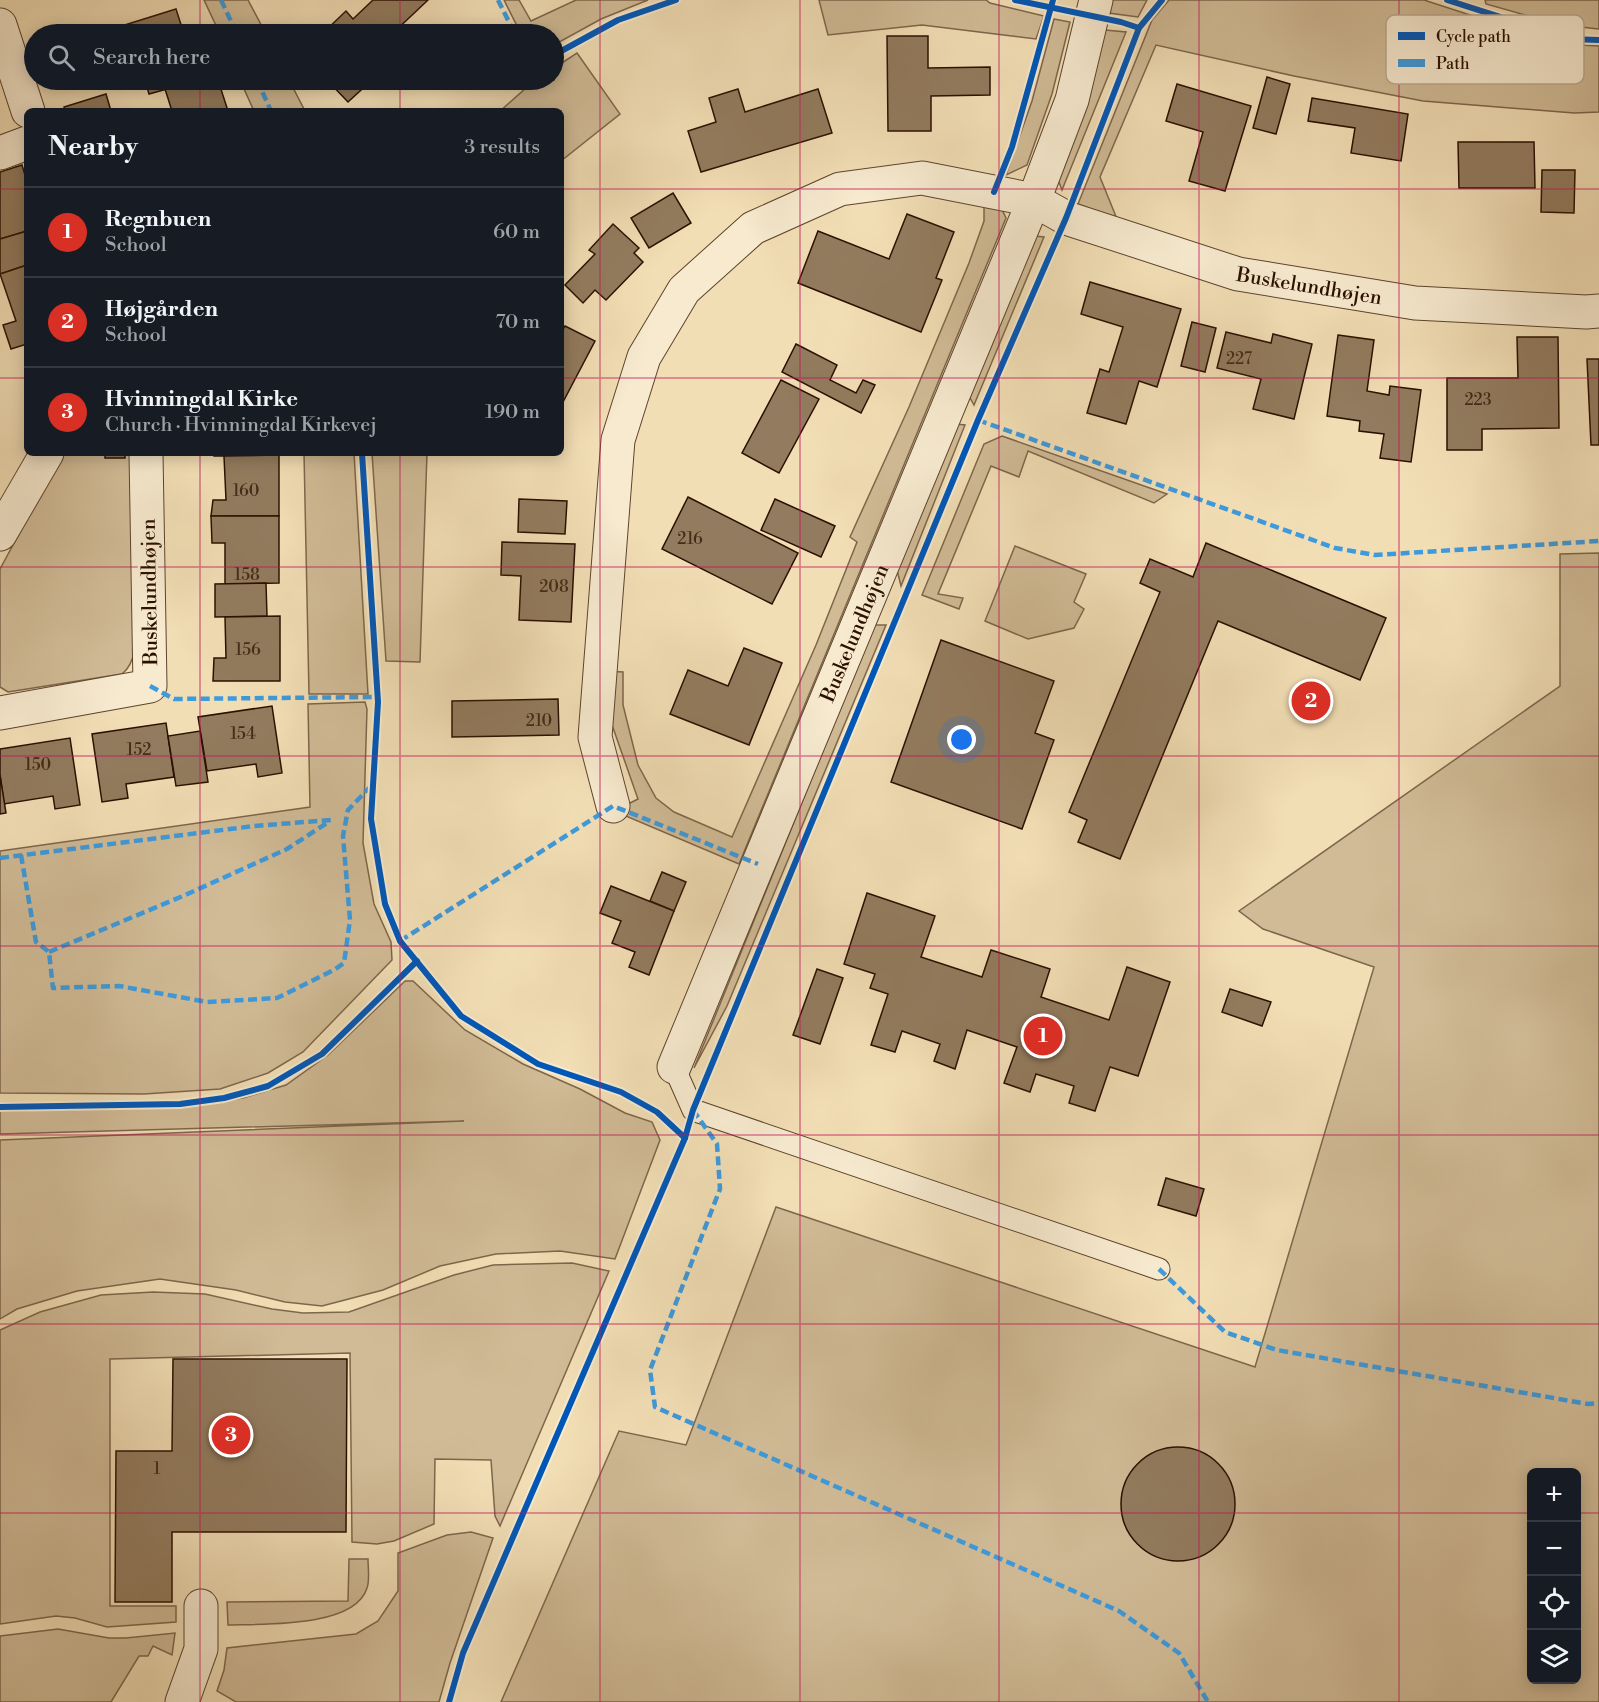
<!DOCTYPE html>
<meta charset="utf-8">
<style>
:root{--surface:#171b24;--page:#20242c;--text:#f1f3f6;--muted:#9ea1a6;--line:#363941;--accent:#d93025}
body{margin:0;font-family:"Libre Bodoni",serif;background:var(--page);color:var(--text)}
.controls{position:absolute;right:18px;bottom:18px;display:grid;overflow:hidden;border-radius:9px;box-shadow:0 3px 15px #0003}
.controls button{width:54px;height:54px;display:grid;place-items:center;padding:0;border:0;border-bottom:2px solid var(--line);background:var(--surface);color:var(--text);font:30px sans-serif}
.you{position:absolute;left:962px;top:740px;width:21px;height:21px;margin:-15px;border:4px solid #fff;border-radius:50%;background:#1a73e8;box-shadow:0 0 0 9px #1a73e833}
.badge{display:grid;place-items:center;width:39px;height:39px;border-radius:50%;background:var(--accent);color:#fff;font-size:20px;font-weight:700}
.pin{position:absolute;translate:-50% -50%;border:3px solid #fff;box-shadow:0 2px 6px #0006}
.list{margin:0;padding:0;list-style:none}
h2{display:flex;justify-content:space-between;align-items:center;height:78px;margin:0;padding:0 24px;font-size:26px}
h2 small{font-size:20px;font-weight:400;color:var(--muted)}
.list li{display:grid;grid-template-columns:39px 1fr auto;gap:18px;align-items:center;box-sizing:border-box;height:90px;padding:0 24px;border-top:2px solid var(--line)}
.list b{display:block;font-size:22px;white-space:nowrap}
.list p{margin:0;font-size:20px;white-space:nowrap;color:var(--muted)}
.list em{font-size:20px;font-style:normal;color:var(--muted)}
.icon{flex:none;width:33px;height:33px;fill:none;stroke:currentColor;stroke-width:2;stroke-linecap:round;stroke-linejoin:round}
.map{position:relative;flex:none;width:1599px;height:1702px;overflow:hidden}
.search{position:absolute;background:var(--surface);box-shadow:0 3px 15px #0003;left:24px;top:24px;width:540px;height:66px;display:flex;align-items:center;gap:15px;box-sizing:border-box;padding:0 21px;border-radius:33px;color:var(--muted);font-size:22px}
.panel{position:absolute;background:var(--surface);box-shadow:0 3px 15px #0003;left:24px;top:108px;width:540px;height:348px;border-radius:9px}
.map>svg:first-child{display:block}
</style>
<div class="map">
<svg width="1599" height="1702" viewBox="0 0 1599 1702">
<rect width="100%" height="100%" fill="#f2deb5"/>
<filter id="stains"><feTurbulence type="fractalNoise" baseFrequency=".00333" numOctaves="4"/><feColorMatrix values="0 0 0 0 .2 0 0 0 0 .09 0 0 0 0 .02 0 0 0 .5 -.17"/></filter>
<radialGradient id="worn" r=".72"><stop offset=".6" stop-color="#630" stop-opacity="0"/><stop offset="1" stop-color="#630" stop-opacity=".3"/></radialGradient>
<!-- green -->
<g fill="#d0bb96" stroke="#7e664b" stroke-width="1.5" fill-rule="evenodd">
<polygon points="204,0 248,0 266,34 220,34"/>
<polygon points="504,0 519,0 531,21 576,0 648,0 601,19 554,45 554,34 521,34"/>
<polygon points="819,0 986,0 990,3 1044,16 1036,39 922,25 828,35"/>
<polygon points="1112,0 1147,0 1138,17 1109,13"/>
<polygon points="1169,0 1424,0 1559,44 1599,46 1599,112 1574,113 1423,101 1294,76 1156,45 1100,177 1117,219 1078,204 1152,20"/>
<polygon points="1485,0 1599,0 1599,29 1561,25 1486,4"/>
<polygon points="1054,19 1070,22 1052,94 1027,165 1006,175 1032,101"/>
<polygon points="1105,30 1126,32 1062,190 1057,177"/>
<polygon points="577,53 620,114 561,161 561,111 500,111 535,80 554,80 554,68"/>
<polygon points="240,80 289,80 305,111 254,111"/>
<polygon points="984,198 998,201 1006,218 739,864 614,811 638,799 611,722 608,671 623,672 623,705 638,765 656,798 674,812 732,837 816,645 857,542 850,537 909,407 969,263 984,221"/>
<polygon points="1035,236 1044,237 974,405 969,396"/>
<polygon points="956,424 965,425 901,586 897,570"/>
<polygon points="1002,436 1167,494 1154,503 1028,451 1019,477 991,466 938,594 963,598 959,609 922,595 984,444"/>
<path d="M63,453H133L135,649C133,659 130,668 122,674L8,692L0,687V569Z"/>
<polygon points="304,453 354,453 368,694 309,694"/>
<polygon points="372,453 427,453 420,662 386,661"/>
<polygon points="1015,546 1086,574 1074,602 1084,609 1074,628 1028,639 985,621"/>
<path d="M1599,553V1702H501L619,1431L686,1445L776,1207L1255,1367L1374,967L1263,929L1239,911L1560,686V554ZM1576,1472V1680H1532V1472Z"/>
<polygon points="874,625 886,625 727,1006 694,1068"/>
<polygon points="365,702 367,709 363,843 374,904 391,942 392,960 303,1052 268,1073 220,1089 144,1094 0,1093 0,851 310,807 308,704"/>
<polygon points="405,981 413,981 465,1030 523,1064 580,1089 625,1113 652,1122 660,1140 615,1259 560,1251 496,1254 440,1266 383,1290 322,1306 285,1302 236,1290 160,1279 77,1291 17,1309 0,1319 0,1140 464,1121 0,1134 0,1111 175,1107 243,1098 286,1085 328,1055"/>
<polygon points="572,1263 609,1271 500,1526 495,1516 491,1460 435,1459 434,1524 394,1541 377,1544 352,1542 350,1353 110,1359 110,1606 176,1606 176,1622 107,1627 75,1618 56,1616 0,1624 0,1330 40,1312 101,1295 153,1292 205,1294 272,1309 303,1313 349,1312 454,1275 493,1265"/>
<polygon points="471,1532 493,1538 450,1663 439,1702 236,1702 217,1691 224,1670 227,1648 356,1634 378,1621 398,1591 398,1553 447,1535"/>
<path d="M349,1559H368C368,1568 370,1580 367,1588C355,1628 262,1624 228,1625L227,1602L348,1601Z"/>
<polygon points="58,1629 109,1638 126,1638 175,1633 172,1655 153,1646 148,1656 139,1656 111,1702 0,1702 0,1636"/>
</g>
<!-- building -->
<g fill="#927b5e" stroke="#2b1000" stroke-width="1.5">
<polygon points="373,0 428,0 392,34 322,34 346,11 353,19"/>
<polygon points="176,9 184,34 117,34 115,28"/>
<polygon points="887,36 928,36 928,68 990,67 990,95 931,96 931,131 888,131"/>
<polygon points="1267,77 1290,84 1276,134 1253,128"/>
<polygon points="145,80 199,80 149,94"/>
<polygon points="200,80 218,80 228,111 172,111 165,89"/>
<polygon points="327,80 372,80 348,102"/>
<polygon points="1177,84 1251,106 1225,191 1189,181 1203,132 1166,121"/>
<polygon points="738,89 745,112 818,89 832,133 701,172 688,131 716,122 709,98"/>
<polygon points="106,94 111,111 65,111 64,107"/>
<polygon points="1312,98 1408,114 1401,161 1351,153 1355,128 1308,121"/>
<polygon points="1458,142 1534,142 1535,188 1459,188"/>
<polygon points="22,165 27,182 27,231 0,239 0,172"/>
<polygon points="1542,170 1575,170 1574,213 1541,212"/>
<polygon points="673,193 691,223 649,248 631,218"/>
<polygon points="907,214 954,232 936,278 942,280 921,332 798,283 818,231 889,259"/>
<polygon points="613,224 639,248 634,253 643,262 606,300 595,290 583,303 565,285 595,254 589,250"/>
<polygon points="27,231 27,265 0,274 0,239"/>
<polygon points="27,265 27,344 11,349 3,325 16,321 0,274"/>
<polygon points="1090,282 1181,309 1157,387 1139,381 1126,424 1087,413 1100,369 1109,372 1123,327 1081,314"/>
<polygon points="1192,322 1216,328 1205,372 1181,366"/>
<polygon points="565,326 595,341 563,402 561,401 561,333"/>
<polygon points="1226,332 1271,343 1273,334 1312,344 1294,419 1253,409 1261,379 1217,368"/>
<polygon points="1338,335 1374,340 1367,391 1389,395 1390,386 1421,390 1411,462 1380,458 1384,434 1359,431 1360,421 1327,416"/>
<polygon points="1517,337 1558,337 1559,428 1482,429 1482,450 1447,450 1447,378 1518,378"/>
<polygon points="796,344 837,365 830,380 856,393 863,380 875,385 861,413 782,372"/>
<polygon points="1587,359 1599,359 1599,445 1591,445"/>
<polygon points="781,380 819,399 779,473 742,453"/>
<rect x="105" y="453" width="20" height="5"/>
<rect x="214" y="453" width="51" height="3"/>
<polygon points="279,455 279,516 211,516 213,500 226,500 224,456"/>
<polygon points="688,497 798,553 772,604 662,549"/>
<polygon points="519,499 567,501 565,534 518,532"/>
<polygon points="775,499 835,526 821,557 761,530"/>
<polygon points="211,516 279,516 279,583 225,584 225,543 212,543"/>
<polygon points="502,542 575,544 571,622 519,620 521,576 501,575"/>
<polygon points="1206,543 1386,618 1360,680 1218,621 1120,859 1078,842 1087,820 1069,812 1160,592 1140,583 1150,559 1193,577"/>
<polygon points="266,583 267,616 215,617 215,584"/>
<polygon points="280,616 280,681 213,681 214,658 226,658 225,617"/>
<polygon points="941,640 1054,681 1035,733 1054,740 1022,829 891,782"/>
<polygon points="744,648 782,663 749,745 670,714 688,670 728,686"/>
<polygon points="558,699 559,735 452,737 452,701"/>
<polygon points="272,706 282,773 258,777 256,764 207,771 198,717"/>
<polygon points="166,723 174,777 126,784 128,798 102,802 92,734"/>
<polygon points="200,731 208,782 176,786 168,736"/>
<polygon points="70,738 80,805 55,809 53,796 4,804 0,775 0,749"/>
<polygon points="0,775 6,813 0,814"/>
<polygon points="662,872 686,882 674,911 650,901"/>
<polygon points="611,886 674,911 649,975 629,967 635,952 612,943 621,921 600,913"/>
<polygon points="867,893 935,916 921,957 982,977 991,950 1050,969 1041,997 1109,1020 1127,967 1170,982 1138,1076 1110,1067 1095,1111 1069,1103 1074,1086 1036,1074 1030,1092 1004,1083 1017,1047 967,1030 955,1069 934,1061 940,1044 902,1031 895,1052 871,1045 888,994 870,988 875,974 844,964"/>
<polygon points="817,969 843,978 820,1044 793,1035"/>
<polygon points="1230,989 1271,1002 1262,1026 1222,1012"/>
<polygon points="1166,1178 1204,1189 1196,1216 1158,1205"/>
<polygon points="173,1359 347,1359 346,1532 172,1532 172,1602 115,1602 116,1451 172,1451"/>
<circle cx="1178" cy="1504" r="57"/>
</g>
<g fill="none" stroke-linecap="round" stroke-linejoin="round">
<defs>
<polyline id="lane" points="674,1067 693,1110 1159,1269"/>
<g id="street">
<polyline points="0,25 28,111"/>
<polyline points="0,153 27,143"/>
<polyline points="0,534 47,453"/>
<polyline points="0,713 150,686 146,453"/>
<path id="s1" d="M613,806L595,737L618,440L644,357L684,290L753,228L840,189L922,178L1034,200L1066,218L1238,274L1415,303L1586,312L1599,311"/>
<path id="s2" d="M674,1067L1034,200L1072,100L1096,0"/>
<polyline points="182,1702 201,1649 201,1606"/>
</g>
</defs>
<!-- lane casing -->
<use href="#lane" stroke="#5d442d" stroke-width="23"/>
<!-- street casing -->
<use href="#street" stroke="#5d442d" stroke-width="35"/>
<!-- lane -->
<use href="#lane" stroke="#f7eacf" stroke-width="21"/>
<!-- street -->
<use href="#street" stroke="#f7eacf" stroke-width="33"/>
<!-- quiet -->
<g stroke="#3d9adc" stroke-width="4.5" stroke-dasharray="9 4.5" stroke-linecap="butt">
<polyline points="221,0 237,34"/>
<polyline points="498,0 515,34"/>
<polyline points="257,80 271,111"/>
<polyline points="978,420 1335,548 1375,555 1599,541"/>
<polyline points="150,686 174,699 377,697"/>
<polyline points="21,855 36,942 49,952 53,988 119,986 207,1002 277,998 334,970 344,963 350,920 343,836 348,810 373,784"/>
<polyline points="0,858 254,826 331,820"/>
<polyline points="400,941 613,806 758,864"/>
<polyline points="49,952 183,896 287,849 330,821"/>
<polyline points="693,1110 717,1144 720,1189 650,1370 655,1407 1119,1611 1179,1653 1208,1702"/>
<polyline points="1159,1269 1225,1332 1277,1350 1588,1404 1599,1403"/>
</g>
<defs>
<g id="cycleway">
<polyline points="1015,0 1121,22 1139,28"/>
<polyline points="1447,0 1569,39 1599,40"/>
<polyline points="554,55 618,20 676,0"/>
<polyline points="994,192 1012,147 1053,0"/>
<polyline points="362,453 378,702 371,819 385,904 400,941 461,1016 538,1064 621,1092 657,1112 685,1138"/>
<polyline points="0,1107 180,1104 224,1098 268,1086 322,1054 417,961"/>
<polyline points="449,1702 463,1653 685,1138 693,1110 978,420 1066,218 1139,28 1162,0"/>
</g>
</defs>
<!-- cycleway casing -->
<use href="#cycleway" stroke="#f7eacf" stroke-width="10"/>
<!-- cycleway -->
<use href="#cycleway" stroke="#0057b8" stroke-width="6"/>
</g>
<!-- grid -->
<path fill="none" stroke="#c2185b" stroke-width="1.5" stroke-opacity="0.55" d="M200,0V34M400,0V34M600,0V1702M800,0V1702M999,0V1702M1199,0V1702M1399,0V1702M200,80V111M400,80V111M0,189H27M561,189H1599M0,378H27M561,378H1599M200,453V1702M400,453V1702M0,567H1599M0,756H1599M0,946H1599M0,1135H1599M0,1324H1599M0,1513H1532M1576,1513H1599"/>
<g text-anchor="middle" stroke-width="5" stroke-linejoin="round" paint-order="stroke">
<!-- number labels -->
<g font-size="16" fill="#452b18">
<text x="1239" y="364">227</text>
<text x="1478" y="405">223</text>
<text x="246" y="496">160</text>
<text x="690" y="544">216</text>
<text x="247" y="580">158</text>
<text x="554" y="592">208</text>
<text x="248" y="655">156</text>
<text x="539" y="726">210</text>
<text x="243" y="739">154</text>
<text x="139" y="755">152</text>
<text x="38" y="770">150</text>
<text x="157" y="1474">1</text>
</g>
<!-- street labels -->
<g font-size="20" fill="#2b1000" stroke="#f7eacf">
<text dy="7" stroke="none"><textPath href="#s1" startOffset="1209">Buskelundhøjen</textPath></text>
<text transform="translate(149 592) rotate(-91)" y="7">Buskelundhøjen</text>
<text dy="7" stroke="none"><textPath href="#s2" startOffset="470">Buskelundhøjen</textPath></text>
</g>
</g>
<!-- legend -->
<rect x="1386" y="15" width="198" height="69" rx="9" fill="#f7eacf" stroke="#baa991" stroke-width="1.5"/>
<rect x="1398" y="32" width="27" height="8" fill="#0057b8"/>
<rect x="1398" y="59" width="27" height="8" fill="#3d9adc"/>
<g font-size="16" fill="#2b1000">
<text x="1436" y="42">Cycle path</text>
<text x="1436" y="69">Path</text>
</g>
<rect width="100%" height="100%" filter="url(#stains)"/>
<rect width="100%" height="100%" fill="url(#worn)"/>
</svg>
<div class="controls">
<button>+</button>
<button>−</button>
<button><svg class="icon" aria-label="locate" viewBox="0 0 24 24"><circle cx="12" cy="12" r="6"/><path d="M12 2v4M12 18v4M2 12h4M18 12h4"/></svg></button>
<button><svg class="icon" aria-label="layers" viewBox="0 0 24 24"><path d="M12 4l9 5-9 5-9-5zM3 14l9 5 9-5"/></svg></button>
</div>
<div class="you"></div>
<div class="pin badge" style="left:1043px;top:1036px">1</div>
<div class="pin badge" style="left:1311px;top:701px">2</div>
<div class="pin badge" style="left:231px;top:1435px">3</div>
<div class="search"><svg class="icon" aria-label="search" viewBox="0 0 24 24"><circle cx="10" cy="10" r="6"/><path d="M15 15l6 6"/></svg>Search here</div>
<section class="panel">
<h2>Nearby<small>3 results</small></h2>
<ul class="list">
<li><span class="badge">1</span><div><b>Regnbuen</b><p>School</p></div><em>60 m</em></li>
<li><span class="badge">2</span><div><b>Højgården</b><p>School</p></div><em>70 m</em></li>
<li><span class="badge">3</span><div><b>Hvinningdal Kirke</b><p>Church · Hvinningdal Kirkevej</p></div><em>190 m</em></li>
</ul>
</section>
</div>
